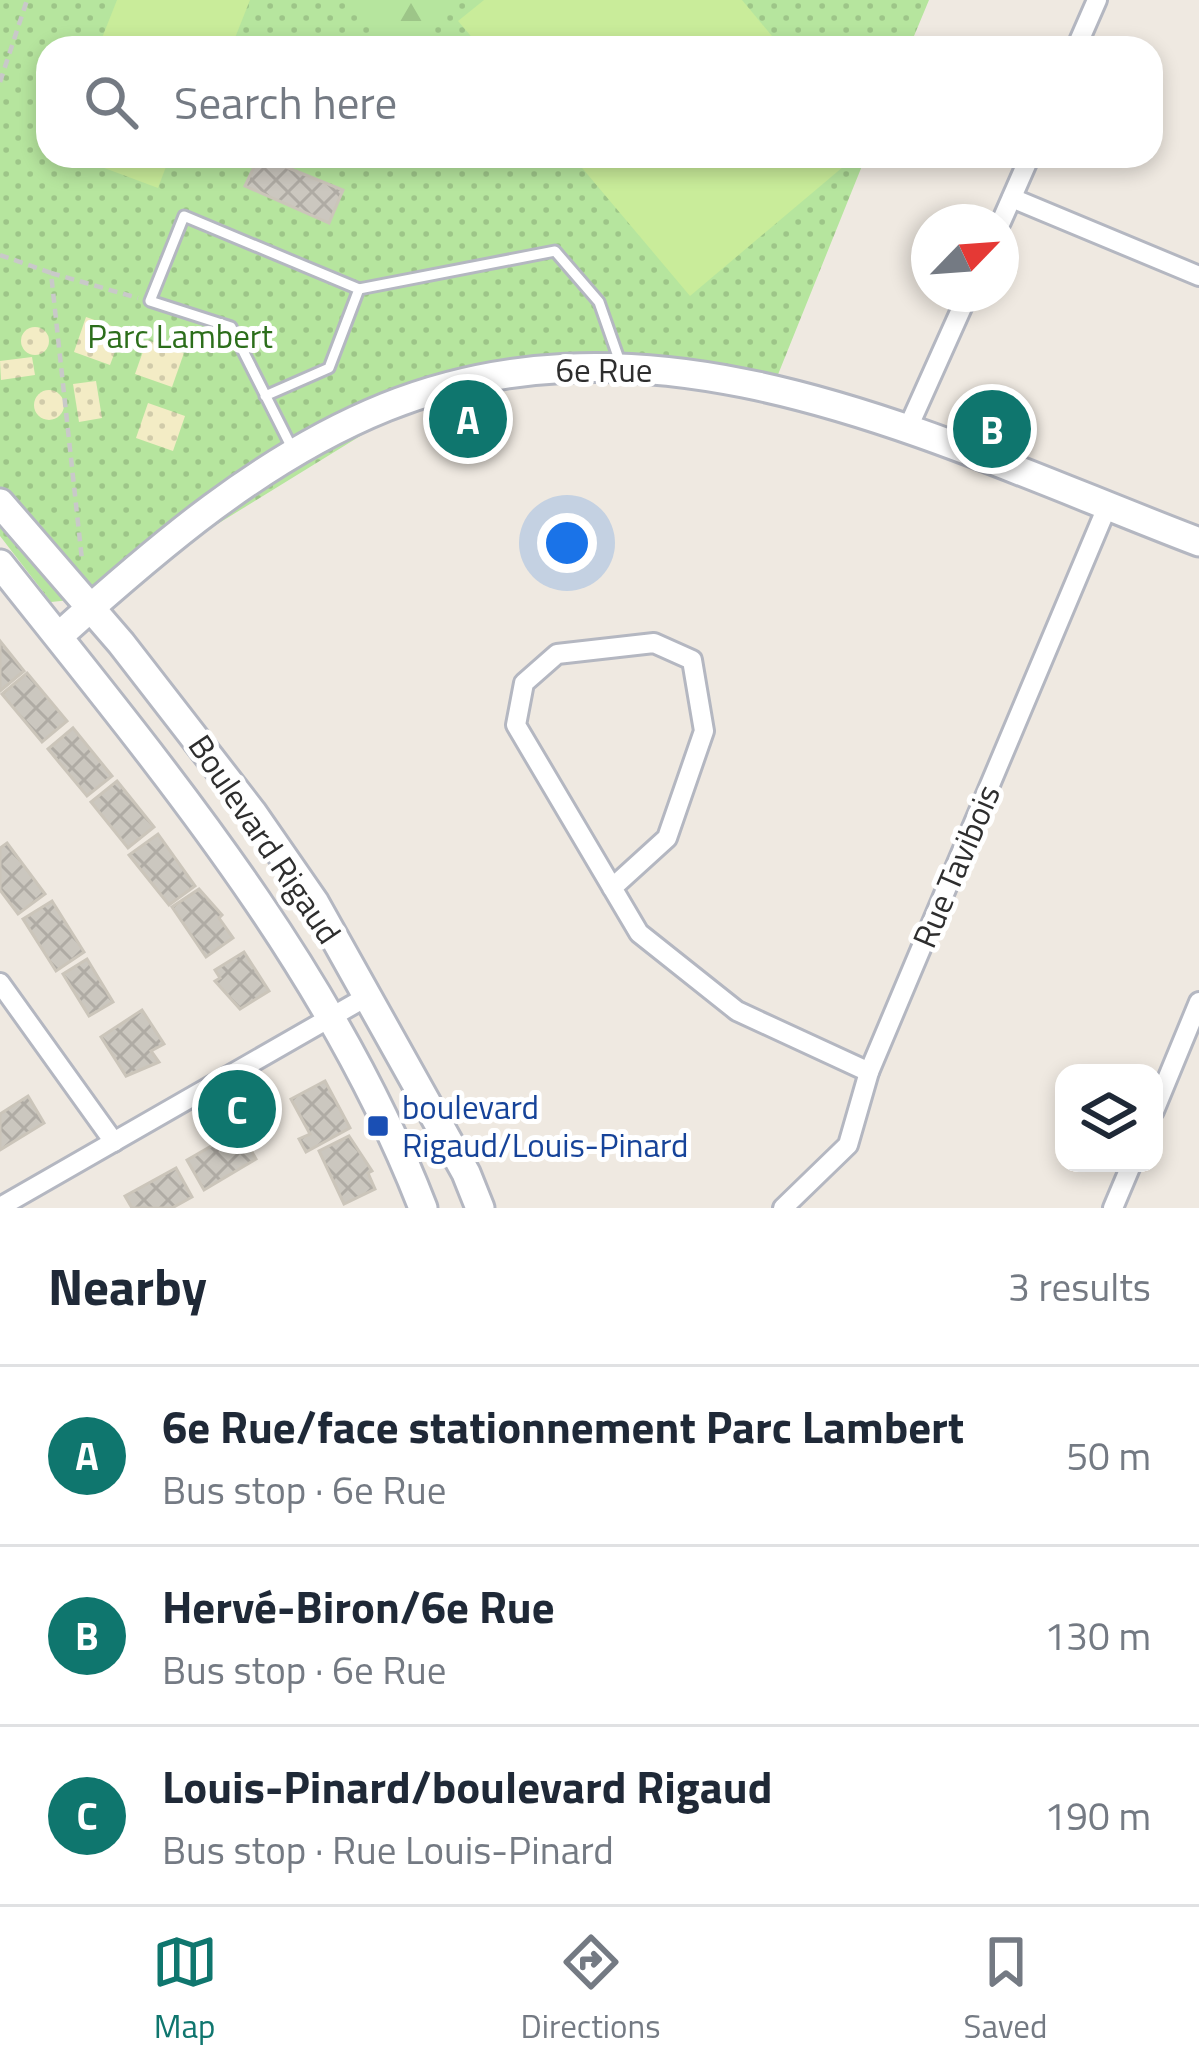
<!DOCTYPE html>
<meta charset="utf-8">
<style>
:root{--surface:#fff;--page:#f2f2f3;--text:#1f2937;--muted:#747a83;--line:#e0e1e3;--accent:#0f766e}
body{margin:0;font-family:"Titillium Web",sans-serif;background:var(--page);color:var(--text)}
.controls{position:absolute;right:36px;bottom:36px;display:grid;overflow:hidden;border-radius:24px;box-shadow:0 6px 18px #0003}
.controls button{width:108px;height:108px;display:grid;place-items:center;padding:0;border:0;border-bottom:3px solid var(--line);background:var(--surface);color:var(--text);font:60px sans-serif}
.compass{position:absolute;left:911px;top:204px;width:108px;height:108px;border-radius:50%;background:var(--surface);box-shadow:0 6px 18px #0003;rotate:65deg}
.you{position:absolute;left:567px;top:543px;width:42px;height:42px;margin:-30px;border:9px solid #fff;border-radius:50%;background:#1a73e8;box-shadow:0 0 0 18px #1a73e833}
.badge{display:grid;place-items:center;width:78px;height:78px;border-radius:50%;background:var(--accent);color:#fff;font-size:39px;font-weight:700}
.pin{position:absolute;translate:-50% -50%;border:6px solid #fff;box-shadow:0 3px 12px #0006}
.list{margin:0;padding:0;list-style:none}
h2{display:flex;justify-content:space-between;align-items:center;height:156px;margin:0;padding:0 48px;font-size:51px}
h2 small{font-size:39px;font-weight:400;color:var(--muted)}
.list li{display:grid;grid-template-columns:78px 1fr auto;gap:36px;align-items:center;box-sizing:border-box;height:180px;padding:0 48px;border-top:3px solid var(--line)}
.list b{display:block;font-size:45px;white-space:nowrap}
.list p{margin:0;font-size:39px;white-space:nowrap;color:var(--muted)}
.list em{font-size:39px;font-style:normal;color:var(--muted)}
.icon{flex:none;width:66px;height:66px;fill:none;stroke:currentColor;stroke-width:2;stroke-linecap:round;stroke-linejoin:round}
.map{position:relative;flex:none;width:1199px;height:1208px;overflow:hidden}
.search{position:absolute;background:var(--surface);box-shadow:0 6px 18px #0003;left:36px;right:36px;top:36px;height:132px;display:flex;align-items:center;gap:30px;box-sizing:border-box;padding:0 42px;border-radius:36px;color:var(--muted);font-size:45px}
.sheet{height:696px;background:var(--surface)}
nav{display:flex;justify-content:space-around;align-items:center;box-sizing:border-box;height:168px;border-top:3px solid var(--line);background:var(--surface);font-size:33px;color:var(--muted)}
nav a{display:grid;justify-items:center;gap:6px}
nav .on{color:var(--accent)}
.map>svg:first-child{display:block}
</style>
<div class="map">
<svg width="1199" height="1208" viewBox="0 0 1199 1208">
<defs>
<pattern id="green-dots" width="8" height="8" patternUnits="userSpaceOnUse" patternTransform="scale(3)"><rect width="8" height="8" fill="#b6e59e"/><path d="M2 2h.1M6 6h.1" fill="none" stroke="#9dc588" stroke-width="1.8" stroke-linecap="round"/></pattern>
<pattern id="forest-firs" width="22" height="20" patternUnits="userSpaceOnUse" patternTransform="scale(3)"><rect width="22" height="20" fill="#b6e59e"/><path d="M5 1l3.5 6h-7zM16 11l3.5 6h-7z" fill="#9dc588"/></pattern>
<pattern id="sand-dots" width="8" height="8" patternUnits="userSpaceOnUse" patternTransform="scale(3)"><rect width="8" height="8" fill="#f3ecc5"/><path d="M2 2h.1M6 6h.1" fill="none" stroke="#d1cbaa" stroke-width="1.8" stroke-linecap="round"/></pattern>
<pattern id="building-cross-hatch" width="8" height="8" patternUnits="userSpaceOnUse" patternTransform="scale(3)"><rect width="8" height="8" fill="#cbc7bf"/><path d="M0 0l8 8M0 8l8-8" fill="none" stroke="#afaba4"/></pattern>
</defs>
<rect width="100%" height="100%" fill="#efe9e1"/>
<!-- green -->
<polygon fill="url(#green-dots)" points="0,0 929,0 909,48 48,48 48,156 866,156 777,377 613,357 443,385 99,597 51,602 0,536"/>
<!-- forest -->
<polygon fill="url(#forest-firs)" points="352,0 454,0 403,48 392,48"/>
<!-- sand -->
<g fill="url(#sand-dots)">
<polygon points="86,317 123,330 110,365 74,352"/>
<circle cx="35" cy="341" r="14"/>
<polygon points="147,340 184,353 172,387 135,374"/>
<polygon points="32,357 35,375 1,380 0,361"/>
<polygon points="96,381 102,418 79,422 73,384"/>
<circle cx="49" cy="405" r="15"/>
<polygon points="148,403 185,416 173,451 136,438"/>
</g>
<!-- pitch -->
<g fill="#c9ec9a">
<polygon points="117,0 250,0 231,48 98,48"/>
<polygon points="484,0 742,0 782,48 481,48 458,21"/>
<polygon points="72,156 170,156 158,188"/>
<polygon points="572,156 856,156 690,296"/>
</g>
<!-- building -->
<g fill="url(#building-cross-hatch)" stroke="#cbc5ba" stroke-width="3">
<polygon points="259,156 343,190 329,223 245,186"/>
<polygon points="0,641 24,671 0,691"/>
<polygon points="27,673 67,721 42,742 2,694"/>
<polygon points="73,728 112,776 87,796 48,749"/>
<polygon points="117,781 154,827 128,848 91,802"/>
<polygon points="158,834 195,886 169,905 129,855"/>
<polygon points="7,843 45,894 18,914 0,890 0,848"/>
<polygon points="199,889 222,915 219,918 233,938 206,957 172,907"/>
<polygon points="52,901 84,952 56,971 23,919"/>
<polygon points="244,952 269,991 240,1009 215,981 220,978 215,970"/>
<polygon points="87,959 113,1002 89,1016 63,974"/>
<polygon points="142,1010 164,1044 151,1051 159,1062 126,1076 101,1037"/>
<polygon points="325,1081 350,1128 306,1152 299,1139 310,1134 291,1099"/>
<polygon points="28,1096 44,1123 0,1150 0,1114"/>
<polygon points="239,1130 256,1159 204,1190 187,1160"/>
<polygon points="349,1136 372,1171 368,1173 375,1189 344,1204 319,1151"/>
<polygon points="176,1168 192,1197 172,1208 132,1208 125,1196"/>
</g>
<g fill="none" stroke-linecap="round" stroke-linejoin="round">
<defs>
<g id="lane">
<polyline points="359,289 555,251 599,302 621,365"/>
<polyline points="265,396 329,368 359,289 184,216 150,301 231,327 292,448"/>
</g>
<g id="street">
<polyline points="1076,48 1097,0"/>
<polyline points="1012,198 1199,276"/>
<polyline points="1001,222 1030,156"/>
<polyline points="907,430 968,294"/>
<polyline points="612,888 667,838 704,731 692,660 654,643 557,654 524,683 516,725 639,933 737,1011 869,1072"/>
<polyline points="0,983 114,1142"/>
<polyline points="1154,1111 1199,1002"/>
<polyline points="0,1207 368,996"/>
<polyline points="783,1208 848,1145 869,1072 1107,507"/>
<polyline points="1113,1208 1132,1163"/>
</g>
<g id="secondary">
<polyline points="0,503 121,643 252,812 315,903 466,1173 480,1208"/>
<path d="M0,564C160,766 329,965 423,1208"/>
<path d="M59,636C157,548 262,457 386,407C663,296 942,444 1199,542"/>
</g>
</defs>
<!-- lane casing -->
<use href="#lane" stroke="#b4b7c1" stroke-width="15"/>
<!-- street casing -->
<use href="#street" stroke="#b4b7c1" stroke-width="24"/>
<!-- secondary casing -->
<use href="#secondary" stroke="#b4b7c1" stroke-width="33"/>
<!-- path -->
<g stroke="#c9c9c9" stroke-width="4.5" stroke-dasharray="9 6" stroke-linecap="butt">
<polyline points="0,82 27,0"/>
<polyline points="0,255 51,273 82,560"/>
<polyline points="51,273 138,298"/>
</g>
<!-- lane -->
<use href="#lane" stroke="#fff" stroke-width="9"/>
<!-- street -->
<use href="#street" stroke="#fff" stroke-width="18"/>
<!-- secondary -->
<use href="#secondary" stroke="#fff" stroke-width="27"/>
</g>
<!-- markers -->
<rect fill="#1a4fb4" stroke="#fff" stroke-width="4.5" x="366" y="1114" width="24" height="24" rx="6"/>
<g text-anchor="middle" stroke-width="10" stroke-linejoin="round" paint-order="stroke">
<!-- park labels -->
<g font-size="33" fill="#2c6e1b" stroke="#fff">
<text x="180" y="348">Parc Lambert</text>
</g>
<!-- street labels -->
<g font-size="33" fill="#2e2e2e" stroke="#fff">
<text x="604" y="382">6e Rue</text>
<text transform="translate(265 839) rotate(56)" y="12">Boulevard Rigaud</text>
<text transform="translate(956 866) rotate(-67)" y="12">Rue Tavibois</text>
</g>
<!-- transit labels -->
<g font-size="33" fill="#164399" stroke="#fff" text-anchor="start">
<text x="402" y="1119">boulevard<tspan x="402" dy="38">Rigaud/Louis-Pinard</tspan></text>
</g>
</g>
</svg>
<div class="controls">
<button><svg class="icon" aria-label="layers" viewBox="0 0 24 24"><path d="M12 4l9 5-9 5-9-5zM3 14l9 5 9-5"/></svg></button>
</div>
<svg class="compass" viewBox="-18 -18 36 36"><path d="M0-13l5 13h-10z" fill="#e53935"/><path d="M0 13l5-13h-10z" fill="#747a83"/></svg>
<div class="you"></div>
<div class="pin badge" style="left:468px;top:419px">A</div>
<div class="pin badge" style="left:992px;top:429px">B</div>
<div class="pin badge" style="left:237px;top:1109px">C</div>
<div class="search"><svg class="icon" aria-label="search" viewBox="0 0 24 24"><circle cx="10" cy="10" r="6"/><path d="M15 15l6 6"/></svg>Search here</div>
</div>
<section class="sheet">
<h2>Nearby<small>3 results</small></h2>
<ul class="list">
<li><span class="badge">A</span><div><b>6e Rue/face stationnement Parc Lambert</b><p>Bus stop · 6e Rue</p></div><em>50 m</em></li>
<li><span class="badge">B</span><div><b>Hervé-Biron/6e Rue</b><p>Bus stop · 6e Rue</p></div><em>130 m</em></li>
<li><span class="badge">C</span><div><b>Louis-Pinard/boulevard Rigaud</b><p>Bus stop · Rue Louis-Pinard</p></div><em>190 m</em></li>
</ul>
</section>
<nav>
<a class="on"><svg class="icon" aria-label="map" viewBox="0 0 24 24"><path d="M3 6l6-2 6 2 6-2v14l-6 2-6-2-6 2zM9 4v14M15 6v14"/></svg>Map</a>
<a><svg class="icon" aria-label="directions" viewBox="0 0 24 24"><path d="M12 3l9 9-9 9-9-9zM9 14v-3h6M13 9l2 2-2 2"/></svg>Directions</a>
<a><svg class="icon" aria-label="saved" viewBox="0 0 24 24"><path d="M7 4h10v16l-5-4-5 4z"/></svg>Saved</a>
</nav>
